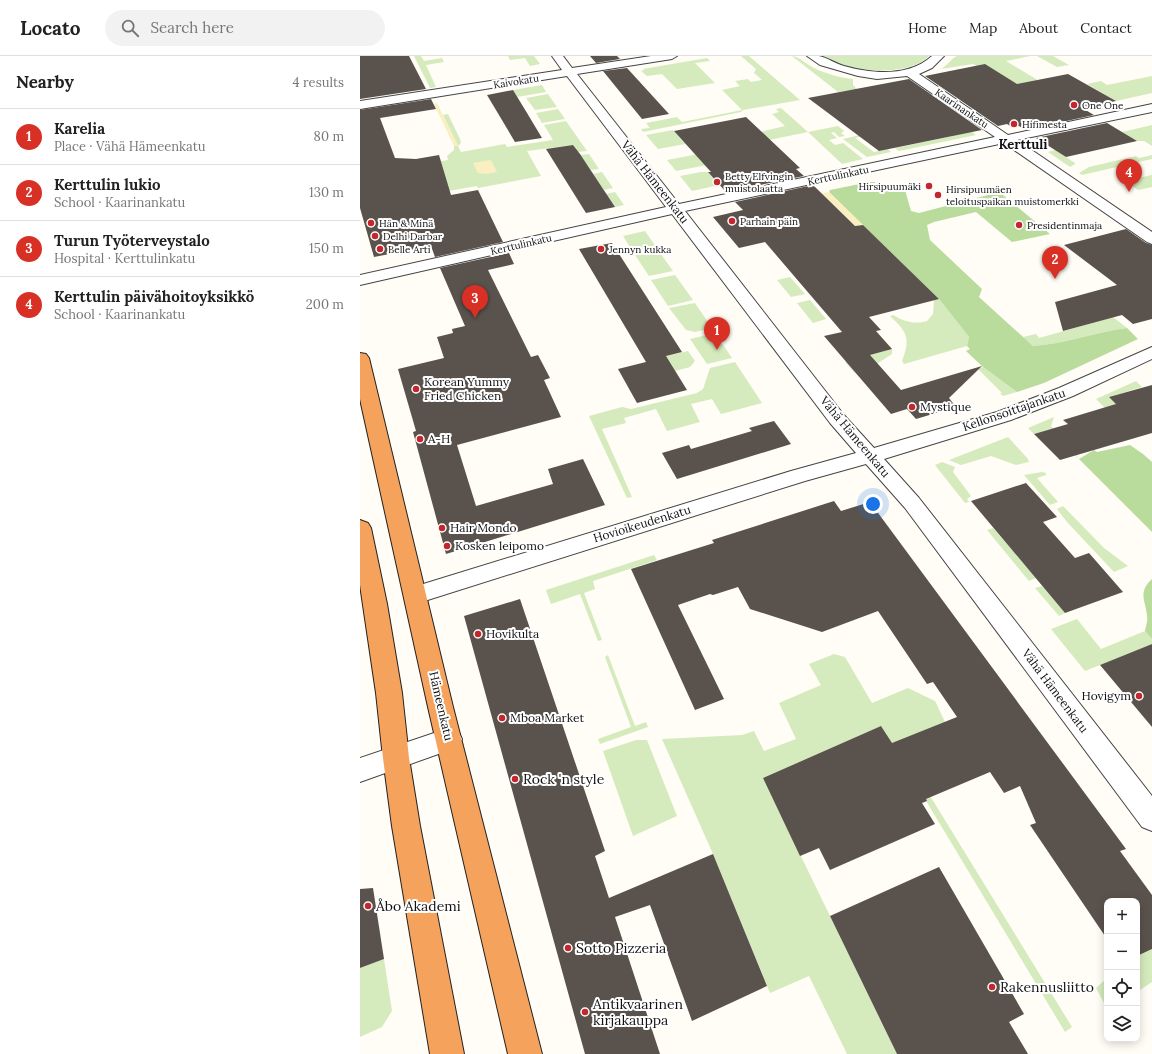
<!DOCTYPE html>
<meta charset="utf-8">
<style>
:root{--surface:#fff;--page:#f2f2f2;--text:#222;--muted:#767676;--line:#e0e0e0;--accent:#d93025}
body{margin:0;font-family:Lora,serif;background:var(--page);color:var(--text)}
.controls{position:absolute;right:12px;bottom:12px;display:grid;overflow:hidden;border-radius:8px;box-shadow:0 2px 10px #0003}
.controls button{width:36px;height:36px;display:grid;place-items:center;padding:0;border:0;border-bottom:1px solid var(--line);background:var(--surface);color:var(--text);font:20px sans-serif}
.you{position:absolute;left:513px;top:448px;width:14px;height:14px;margin:-10px;border:3px solid #fff;border-radius:50%;background:#1a73e8;box-shadow:0 0 0 6px #1a73e833}
.badge{display:grid;place-items:center;width:26px;height:26px;border-radius:50%;background:var(--accent);color:#fff;font-size:13px;font-weight:700}
.pin{position:absolute;translate:-50% -33px;filter:drop-shadow(0 1px 2px #0008)}
.pin::after{content:'';position:absolute;top:21px;width:14px;height:12px;background:inherit;clip-path:polygon(0 0,100% 0,50% 100%)}
.list{margin:0;padding:0;list-style:none}
h2{display:flex;justify-content:space-between;align-items:center;height:52px;margin:0;padding:0 16px;font-size:17px}
h2 small{font-size:13px;font-weight:400;color:var(--muted)}
.list li{display:grid;grid-template-columns:26px 1fr auto;gap:12px;align-items:center;box-sizing:border-box;height:56px;padding:0 16px;border-top:1px solid var(--line)}
.list b{display:block;font-size:15px;white-space:nowrap}
.list p{margin:0;font-size:13px;white-space:nowrap;color:var(--muted)}
.list em{font-size:13px;font-style:normal;color:var(--muted)}
.icon{flex:none;width:22px;height:22px;fill:none;stroke:currentColor;stroke-width:2;stroke-linecap:round;stroke-linejoin:round}
.map{position:relative;flex:none;width:792px;height:998px;overflow:hidden}
header{display:flex;align-items:center;gap:24px;box-sizing:border-box;height:56px;padding:0 20px;background:var(--surface);border-bottom:1px solid var(--line)}
header strong{font-size:19px}
nav{display:flex;gap:22px;margin-inline-start:auto;font-size:14px}
.search{width:280px;height:36px;background:var(--page);display:flex;align-items:center;gap:10px;box-sizing:border-box;padding:0 14px;border-radius:22px;color:var(--muted);font-size:15px}
main{display:flex}
aside{flex:1;background:var(--surface)}
.map>svg:first-child{display:block}
</style>
<header>
<strong>Locato</strong>
<div class="search"><svg class="icon" aria-label="search" viewBox="0 0 24 24"><circle cx="10" cy="10" r="6"/><path d="M15 15l6 6"/></svg>Search here</div>
<nav><a>Home</a><a>Map</a><a>About</a><a>Contact</a></nav>
</header>
<main>
<aside>
<h2>Nearby<small>4 results</small></h2>
<ul class="list">
<li><span class="badge">1</span><div><b>Karelia</b><p>Place · Vähä Hämeenkatu</p></div><em>80 m</em></li>
<li><span class="badge">2</span><div><b>Kerttulin lukio</b><p>School · Kaarinankatu</p></div><em>130 m</em></li>
<li><span class="badge">3</span><div><b>Turun Työterveystalo</b><p>Hospital · Kerttulinkatu</p></div><em>150 m</em></li>
<li><span class="badge">4</span><div><b>Kerttulin päivähoitoyksikkö</b><p>School · Kaarinankatu</p></div><em>200 m</em></li>
</ul>
</aside>
<div class="map">
<svg width="792" height="998" viewBox="0 0 792 998">
<rect width="100%" height="100%" fill="#fffdf5"/>
<!-- green -->
<g fill="#d5ebbd">
<polygon points="54,0 61,0 64,5 82,2 84,6 66,9 76,31 70,32"/>
<polygon points="148,0 174,0 180,8 170,10 165,2 150,4"/>
<polygon points="381,0 389,0 440,44 383,54 381,56 283,76 281,73 290,72 286,67 317,61 322,66 382,54 362,34 380,30 375,25 388,23 391,26 402,24 394,17 396,13"/>
<path d="M432,0C439,0 447,9 454,12C466,18 482,22 493,23V29L497,33L478,36Z"/>
<path d="M463,0H569C549,22 485,16 463,0Z"/>
<path d="M597,0H670L646,5L691,32L687,46L613,8L581,13C587,10 593,1 597,0Z"/>
<polygon points="677,0 693,0 709,9 697,11"/>
<polygon points="347,2 350,5 335,7 355,27 317,33 302,18 287,20 281,15 284,14 283,13"/>
<polygon points="792,20 792,37 756,45 727,28 741,25 747,29"/>
<polygon points="182,29 186,36 157,41 153,34"/>
<polygon points="188,38 197,51 175,54 166,42"/>
<polygon points="421,52 448,76 478,70 484,75 481,77 485,80 479,81 474,76 471,77 477,82 469,84 475,89 483,87 503,103 482,108 448,76 409,84 400,76 425,70 412,58 419,56 416,53"/>
<polygon points="198,53 205,63 182,67 176,57"/>
<polygon points="88,58 100,83 101,87 98,90 101,96 145,88 147,91 193,84 184,69 206,65 227,95 218,96 213,89 167,95 181,120 118,132 117,130 66,139 55,110 88,104 87,100 94,94 94,90 98,90 83,59"/>
<polygon points="591,60 616,79 539,95 535,92 593,80"/>
<polygon points="792,69 792,90 784,85 777,85 762,76"/>
<polygon points="313,74 325,88 298,93 286,79"/>
<polygon points="517,75 516,77 495,82 514,96 528,93 531,96 507,101 483,83"/>
<polygon points="401,86 420,92 408,97 316,115 307,104"/>
<polygon points="695,94 715,107 715,108 710,111 688,96"/>
<polygon points="229,98 239,113 231,114 220,99"/>
<polygon points="792,99 792,103 722,119 719,117 729,111 776,100 779,102"/>
<polygon points="242,116 253,132 244,134 233,118"/>
<polygon points="341,116 348,116 359,129 332,135 320,120"/>
<polygon points="792,119 792,131 778,134 765,125"/>
<polygon points="255,136 264,149 255,151 246,138"/>
<polygon points="285,175 296,191 288,193 270,191 263,180"/>
<polygon points="298,194 313,215 289,220 275,199"/>
<polygon points="315,219 333,244 308,250 291,224"/>
<polygon points="430,221 445,238 431,241 417,224"/>
<path d="M579,243L609,281L607,290L544,308L542,305C551,282 547,276 530,260L533,259C543,265 554,269 567,265L573,258L574,244Z"/>
<polygon points="450,244 466,263 453,267 437,247"/>
<polygon points="335,247 352,272 335,276 326,274 309,252"/>
<path d="M753,261L767,272C735,276 705,288 673,290L663,281L676,278L679,282Z"/>
<polygon points="355,277 372,302 347,308 330,283"/>
<polygon points="532,293 532,298 509,313 495,317 485,306"/>
<polygon points="328,295 335,305 330,311 315,315 306,300"/>
<polygon points="375,306 402,347 361,358 352,343 331,348 340,366 307,375 296,353 264,362 266,367 242,373 272,441 267,442 229,360 262,351 271,353 337,337 343,333 350,312"/>
<polygon points="623,311 657,336 643,340 640,337 642,337 618,313"/>
<polygon points="776,325 782,331 749,341 757,348 745,352 736,343"/>
<polygon points="694,361 691,370 712,392 719,403 690,373 674,378 668,372"/>
<polygon points="648,381 668,403 669,406 656,409 631,400 601,409 589,404"/>
<polygon points="582,406 595,411 593,416 611,440 607,443 609,446 605,447 575,409"/>
<polygon points="682,416 686,417 686,419 677,422 698,446 690,449 664,419"/>
<polygon points="703,450 744,492 768,510 754,516 707,466 697,453"/>
<polygon points="633,472 676,522 669,525 627,474"/>
<polygon points="294,499 297,504 233,525 235,533 224,537 242,584 238,585 220,538 191,548 186,534"/>
<polygon points="682,530 705,557 699,560 675,532"/>
<polygon points="717,563 741,593 785,575 792,583 792,588 725,615 691,573"/>
<polygon points="474,598 485,601 512,647 548,632 575,645 585,666 537,686 712,971 705,976 521,670 403,722 537,998 487,998 449,920 410,937 353,798 302,683 382,679 394,675 404,695 436,683 419,647 461,629 449,608"/>
<polygon points="248,599 275,670 286,666 288,671 240,688 238,683 271,671 245,601"/>
<polygon points="276,684 287,684 317,760 273,780 243,695"/>
<polygon points="792,893 792,926 777,936 777,900"/>
<polygon points="24,903 32,955 22,971 0,981 0,912"/>
<polygon points="747,922 747,953 736,932"/>
</g>
<!-- forest -->
<g fill="#b9dc9c">
<path d="M509,126H514L522,130L541,129L545,134L551,155L559,157L628,139H643L690,178L652,186L616,156L574,166L567,169L570,184L622,233L619,241L673,290C705,288 735,276 767,272L778,283L684,327L657,336L623,311L606,295L610,293L607,290L609,281L579,243L469,136L470,134Z"/>
<polygon points="770,389 783,398 792,406 792,476 719,403 734,394 737,396"/>
<path d="M792,523V583L785,575C786,570 788,564 787,559C785,543 778,536 792,523Z"/>
</g>
<!-- sand -->
<g fill="#fbeec1">
<polygon points="77,47 98,90 94,90 74,48"/>
<polygon points="131,104 137,116 126,118 118,117 113,107"/>
<polygon points="469,136 503,169 495,170 461,138"/>
</g>
<!-- building -->
<g fill="#5a524d">
<polygon points="0,0 49,0 66,33 0,43"/>
<polygon points="230,0 257,0 260,3 236,7"/>
<polygon points="625,8 657,28 708,18 756,45 722,52 734,59 665,74 659,70 652,71 647,68 638,70 565,20"/>
<polygon points="267,12 309,58 282,63 243,15"/>
<polygon points="549,23 622,74 519,95 448,42"/>
<polygon points="153,34 167,57 182,82 155,86 127,39"/>
<polygon points="71,43 76,53 20,62 35,102 56,103 79,99 91,139 118,134 143,186 75,201 71,190 14,201 0,152 0,54"/>
<polygon points="386,61 440,112 436,113 444,120 366,136 348,116 351,116 314,75"/>
<polygon points="747,67 777,85 706,101 676,82"/>
<polygon points="213,89 220,98 255,151 226,157 186,93"/>
<polygon points="453,129 495,170 503,169 579,243 509,261 521,274 516,275 532,293 510,299 541,334 622,310 589,342 596,351 556,363 547,353 531,358 464,280 482,276 405,186 379,192 353,161 383,154 375,146"/>
<polygon points="766,173 786,187 792,189 792,263 773,268 762,259 703,275 695,246 757,229 704,189"/>
<polygon points="252,187 322,296 306,300 327,334 277,347 258,313 286,306 219,193"/>
<polygon points="149,197 154,208 128,214 171,301 178,299 190,322 184,324 201,361 97,389 116,450 193,428 188,413 223,403 245,449 86,498 53,376 56,375 38,313 84,302 77,281 93,277 92,273 105,270 80,212"/>
<polygon points="792,329 792,377 700,404 674,378 708,368 703,364 756,348 749,341"/>
<polygon points="414,365 431,388 317,423 302,397 329,389 331,393 392,375 389,372"/>
<polygon points="666,427 697,461 683,466 715,502 729,497 763,536 705,557 611,445"/>
<polygon points="474,445 481,455 510,446 766,793 760,795 792,839 792,893 777,900 777,845 747,845 747,883 670,769 676,767 660,730 644,737 630,716 566,743 567,745 562,747 575,768 470,814 459,792 440,800 403,722 521,670 532,687 597,661 573,626 567,628 518,555 462,576 390,553 378,531 353,539 350,538 318,549 364,643 335,654 271,513 354,487 352,484"/>
<polygon points="160,543 245,795 235,800 249,842 353,798 407,930 332,965 290,849 255,861 300,998 225,998 104,560"/>
<polygon points="792,588 792,671 740,609"/>
<polygon points="579,811 664,958 649,966 668,998 537,998 470,860"/>
<polygon points="13,832 24,903 0,912 0,833"/>
</g>
<g fill="none" stroke-linecap="round" stroke-linejoin="round">
<defs>
<g id="street">
<path d="M192,0H203L212,12L291,0H317L312,3L217,18L319,148L635,81L547,20L517,23L498,20L460,9L447,0C450,0 455,0 459,0C466,1 476,8 484,10C513,18 549,21 572,0H584L572,12L559,18L648,79L792,48V56L657,84L792,176V188L787,186L644,87L325,155L484,359L514,392L637,356L699,332L792,291V303L713,340L651,364L524,403L559,442L792,740V775L782,771L545,452L506,408L445,425L55,548L47,545L44,539L47,533L431,415L496,397L470,367L312,158L0,229V219L306,151L207,20L0,53V45L202,14Z"/>
<polygon points="89,672 98,675 102,683 98,691 0,726 0,702"/>
</g>
<g id="highway">
<polygon points="0,297 6,298 9,302 93,651 182,998 148,998 68,651 0,343"/>
<polygon points="0,464 8,467 11,472 27,548 42,637 49,702 60,770 104,998 70,998 32,770 23,702 16,637 0,529"/>
</g>
</defs>
<!-- street casing -->
<use href="#street" stroke="#444" stroke-width="2"/>
<!-- highway casing -->
<use href="#highway" stroke="#222" stroke-width="2"/>
<!-- street -->
<use href="#street" fill="#fff" fill-rule="evenodd"/>
<!-- highway -->
<use href="#highway" fill="#f5a25d" fill-rule="evenodd"/>
</g>
<!-- markers -->
<g fill="#c4262e" stroke="#fff" stroke-width="1.5">
<circle cx="714" cy="49" r="4"/>
<circle cx="654" cy="68" r="4"/>
<circle cx="357" cy="126" r="4"/>
<circle cx="569" cy="130" r="4"/>
<circle cx="578" cy="139" r="4"/>
<circle cx="372" cy="165" r="4"/>
<circle cx="11" cy="167" r="4"/>
<circle cx="659" cy="169" r="4"/>
<circle cx="15" cy="180" r="4"/>
<circle cx="20" cy="193" r="4"/>
<circle cx="241" cy="193" r="4"/>
<circle cx="56" cy="333" r="4"/>
<circle cx="552" cy="351" r="4"/>
<circle cx="60" cy="383" r="4"/>
<circle cx="82" cy="472" r="4"/>
<circle cx="87" cy="490" r="4"/>
<circle cx="118" cy="578" r="4"/>
<circle cx="779" cy="640" r="4"/>
<circle cx="142" cy="662" r="4"/>
<circle cx="155" cy="723" r="4"/>
<circle cx="8" cy="850" r="4"/>
<circle cx="208" cy="892" r="4"/>
<circle cx="632" cy="931" r="4"/>
<circle cx="225" cy="956" r="4"/>
</g>
<g text-anchor="middle" stroke-width="4" stroke-linejoin="round" paint-order="stroke">
<!-- far-street labels -->
<g font-size="10" fill="#111" stroke="#fff">
<text transform="translate(156 25) rotate(-9)" y="4">Kaivokatu</text>
<text transform="translate(602 52) rotate(34)" y="4">Kaarinankatu</text>
<text transform="translate(478 119) rotate(-12)" y="4">Kerttulinkatu</text>
<text transform="translate(161 188) rotate(-13)" y="4">Kerttulinkatu</text>
</g>
<!-- far-poi labels -->
<g font-size="10" fill="#111" stroke="#fff" text-anchor="start">
<text x="722" y="53">One One</text>
<text x="662" y="72">Hifimesta</text>
<text x="365" y="124">Betty Elfvingin<tspan x="365" dy="12">muistolaatta</tspan></text>
<text x="561" y="134" text-anchor="end">Hirsipuumäki</text>
<text x="586" y="137">Hirsipuumäen<tspan x="586" dy="12">teloituspaikan muistomerkki</tspan></text>
<text x="380" y="169">Parhain päin</text>
<text x="19" y="171">Hän &amp; Minä</text>
<text x="667" y="173">Presidentinmaja</text>
<text x="23" y="184">Delhi Darbar</text>
<text x="28" y="197">Belle Arti</text>
<text x="249" y="197">Jennyn kukka</text>
</g>
<!-- street labels -->
<g font-size="12" fill="#111" stroke="#fff">
<text transform="translate(295 126) rotate(52)" y="4">Vähä Hämeenkatu</text>
<text transform="translate(654 354) rotate(-19)" y="4">Kellonsoittajankatu</text>
<text transform="translate(495 381) rotate(50)" y="4">Vähä Hämeenkatu</text>
<text transform="translate(282 468) rotate(-17)" y="4">Hovioikeudenkatu</text>
<text transform="translate(695 635) rotate(53)" y="4">Vähä Hämeenkatu</text>
<text transform="translate(81 650) rotate(77)" y="4">Hämeenkatu</text>
</g>
<!-- poi labels -->
<g font-size="12" fill="#111" stroke="#fff" text-anchor="start">
<text x="64" y="330">Korean Yummy<tspan x="64" dy="14">Fried Chicken</tspan></text>
<text x="560" y="355">Mystique</text>
<text x="68" y="387">A-H</text>
<text x="90" y="476">Hair Mondo</text>
<text x="95" y="494">Kosken leipomo</text>
<text x="126" y="582">Hovikulta</text>
<text x="771" y="644" text-anchor="end">Hovigym</text>
<text x="150" y="666">Mboa Market</text>
</g>
<!-- far-district labels -->
<g font-size="13" font-weight="bold" fill="#111" stroke="#fff">
<text x="663" y="93">Kerttuli</text>
</g>
<!-- near-poi labels -->
<g font-size="14" fill="#111" stroke="#fff" text-anchor="start">
<text x="163" y="728">Rock 'n style</text>
<text x="16" y="855">Åbo Akademi</text>
<text x="216" y="897">Sotto Pizzeria</text>
<text x="640" y="936">Rakennusliitto</text>
<text x="233" y="953">Antikvaarinen<tspan x="233" dy="16">kirjakauppa</tspan></text>
</g>
</g>
</svg>
<div class="controls">
<button>+</button>
<button>−</button>
<button><svg class="icon" aria-label="locate" viewBox="0 0 24 24"><circle cx="12" cy="12" r="6"/><path d="M12 2v4M12 18v4M2 12h4M18 12h4"/></svg></button>
<button><svg class="icon" aria-label="layers" viewBox="0 0 24 24"><path d="M12 4l9 5-9 5-9-5zM3 14l9 5 9-5"/></svg></button>
</div>
<div class="you"></div>
<div class="pin badge" style="left:357px;top:294px">1</div>
<div class="pin badge" style="left:695px;top:223px">2</div>
<div class="pin badge" style="left:115px;top:262px">3</div>
<div class="pin badge" style="left:769px;top:136px">4</div>
</div>
</main>
